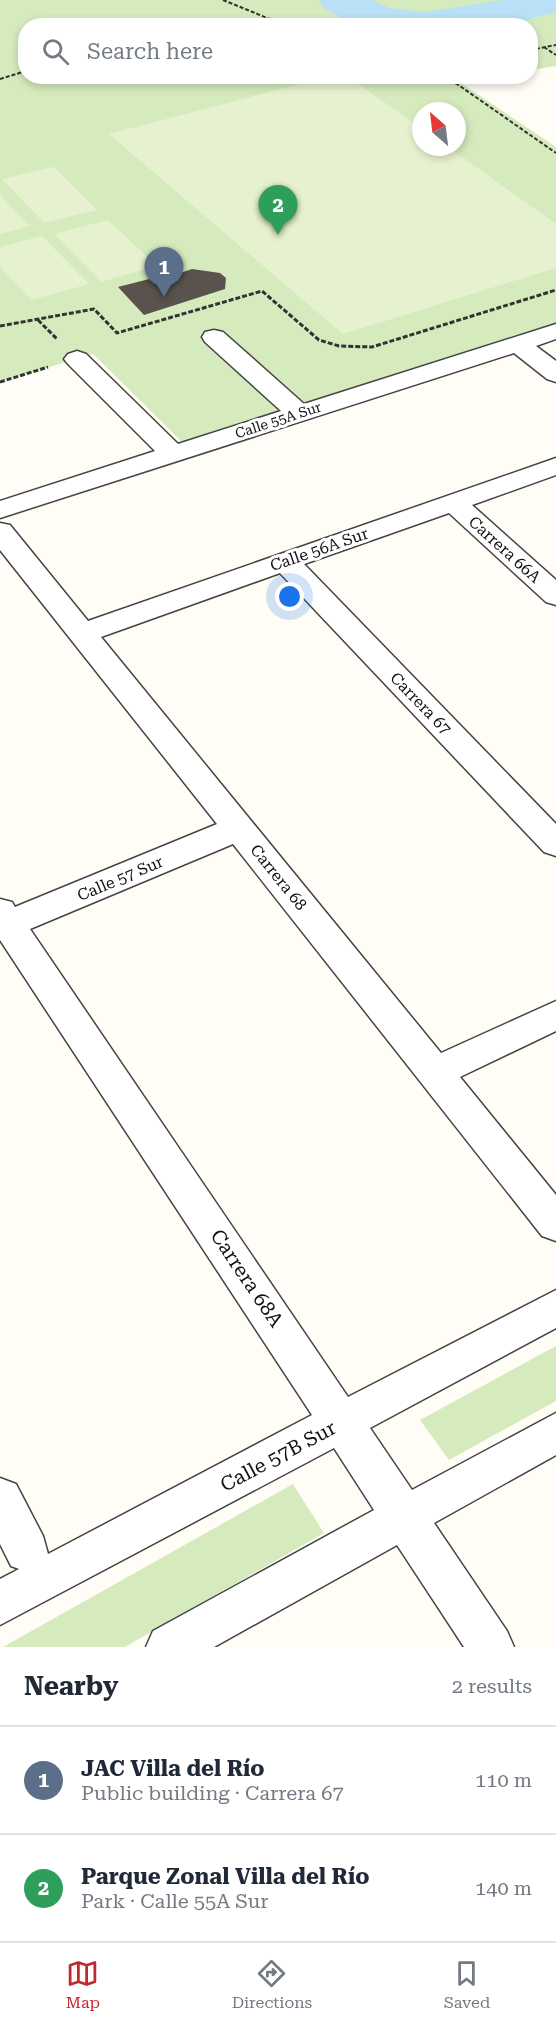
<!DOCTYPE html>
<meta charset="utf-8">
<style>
:root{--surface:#fff;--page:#f2f2f3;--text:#1f2937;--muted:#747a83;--line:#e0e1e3;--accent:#c4262e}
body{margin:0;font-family:"Roboto Serif",serif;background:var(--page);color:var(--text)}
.compass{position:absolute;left:412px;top:102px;width:54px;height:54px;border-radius:50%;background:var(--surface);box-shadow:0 3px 9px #0003;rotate:332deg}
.you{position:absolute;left:290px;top:597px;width:21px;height:21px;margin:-15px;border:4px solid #fff;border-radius:50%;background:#1a73e8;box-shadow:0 0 0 9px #1a73e833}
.badge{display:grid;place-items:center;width:39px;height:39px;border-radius:50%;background:var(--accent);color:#fff;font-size:20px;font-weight:700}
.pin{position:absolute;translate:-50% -50px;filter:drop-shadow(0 2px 3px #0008)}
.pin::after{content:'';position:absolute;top:32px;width:21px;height:18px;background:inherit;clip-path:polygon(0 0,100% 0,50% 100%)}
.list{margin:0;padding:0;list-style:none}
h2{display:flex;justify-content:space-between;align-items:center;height:78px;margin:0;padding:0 24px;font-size:26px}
h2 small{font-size:20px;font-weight:400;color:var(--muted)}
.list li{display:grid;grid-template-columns:39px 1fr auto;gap:18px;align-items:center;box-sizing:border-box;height:108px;padding:0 24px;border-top:2px solid var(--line)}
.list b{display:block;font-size:22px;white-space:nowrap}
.list p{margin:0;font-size:20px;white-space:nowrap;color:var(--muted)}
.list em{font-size:20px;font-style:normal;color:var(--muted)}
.icon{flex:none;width:33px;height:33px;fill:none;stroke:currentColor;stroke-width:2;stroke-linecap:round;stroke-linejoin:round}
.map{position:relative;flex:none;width:556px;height:1647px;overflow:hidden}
.search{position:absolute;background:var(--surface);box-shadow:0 3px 9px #0003;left:18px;right:18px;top:18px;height:66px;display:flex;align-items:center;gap:15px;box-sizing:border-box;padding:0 21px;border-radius:24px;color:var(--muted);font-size:22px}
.sheet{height:294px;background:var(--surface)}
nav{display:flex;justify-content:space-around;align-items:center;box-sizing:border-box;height:84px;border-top:2px solid var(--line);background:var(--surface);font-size:16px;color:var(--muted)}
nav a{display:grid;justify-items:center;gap:3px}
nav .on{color:var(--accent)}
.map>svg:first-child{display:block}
</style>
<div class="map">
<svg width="556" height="1647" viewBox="0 0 556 1647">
<rect width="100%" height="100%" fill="#fffdf5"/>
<!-- green -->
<g fill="#d5ebbd" fill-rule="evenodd">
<path d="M0,0H556V66L531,70L530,26H26V76L452,77L556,147V323L184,444L93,354L0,382ZM421,111H457V147H421Z"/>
<polygon points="556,1346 556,1401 449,1460 420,1420"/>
<polygon points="293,1484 324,1533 125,1647 3,1647"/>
</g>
<!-- pitch -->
<g fill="#e6f2cf">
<polygon points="330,76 348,77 421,128 421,147 448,147 556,224 556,268 343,334 109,134"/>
<polygon points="53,167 54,167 97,210 44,223 2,179"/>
<polygon points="0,195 30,226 0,234"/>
<polygon points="108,220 157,266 101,282 54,234"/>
<polygon points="42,236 89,284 31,300 0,267 0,247"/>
</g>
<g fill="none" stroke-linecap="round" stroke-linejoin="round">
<!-- river -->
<polygon fill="#b9e0f7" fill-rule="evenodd" points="319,0 372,0 389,8 425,12 503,0 556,0 556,12 504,26 356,26 325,9"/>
</g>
<!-- building -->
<polygon fill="#5a524d" points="192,269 220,273 226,278 225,289 144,315 118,287 157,277 159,280"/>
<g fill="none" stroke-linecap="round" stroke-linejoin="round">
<defs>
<g id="minor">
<polygon points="556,324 556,339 536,346 556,361 556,382 547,379 514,353 0,518 0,501 155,451 68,364 64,359 68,354 77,351 86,354 178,444 281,411 205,342 202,337 205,332 214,330 223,332 304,404"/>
<polygon points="556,458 556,475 472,505 556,580 556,605 546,602 449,513 304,564 556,824 556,856 544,852 280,573 101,637 441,1053 556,1001 556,1031 460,1077 556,1195 556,1241 542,1236 233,844 30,929 348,1397 556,1290 556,1328 370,1428 412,1490 556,1413 556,1455 434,1523 507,1631 514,1647 464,1647 397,1545 214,1647 146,1647 153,1631 374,1510 334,1448 0,1625 0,1579 19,1569 11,1566 0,1544 0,1478 16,1484 43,1536 48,1554 312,1415 0,940 0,899 12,902 15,907 217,824 0,550 0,523 10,525 88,621"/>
</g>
</defs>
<!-- minor casing -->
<use href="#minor" stroke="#444" stroke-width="3"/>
<!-- path-far1 -->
<g stroke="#333" stroke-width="2" stroke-dasharray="4 2" stroke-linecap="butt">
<polyline points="223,0 287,26"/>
<polyline points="544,47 556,55"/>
<polyline points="530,50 556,45"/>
<polyline points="439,76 457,84 556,153"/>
<polyline points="0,79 26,71"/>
</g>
<!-- path -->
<g stroke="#333" stroke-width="3" stroke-dasharray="5 2" stroke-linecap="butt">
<polyline points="38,320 57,339"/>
<polyline points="0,326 94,309 117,333 262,291 319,340 339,346 372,347 556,290"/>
<polyline points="0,382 48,367"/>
</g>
<!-- minor -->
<use href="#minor" fill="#fff" fill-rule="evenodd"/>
</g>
<g text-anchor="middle" stroke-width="6" stroke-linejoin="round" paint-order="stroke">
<!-- far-street labels -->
<g font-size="14" fill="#111" stroke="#fff">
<text transform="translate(278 420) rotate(-18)" y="5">Calle 55A Sur</text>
</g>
<!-- street labels -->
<g font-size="16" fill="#111" stroke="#fff">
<text transform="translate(319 549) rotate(-19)" y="6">Calle 56A Sur</text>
<text transform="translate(505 549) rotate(42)" y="6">Carrera 66A</text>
<text transform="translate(421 703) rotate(46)" y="6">Carrera 67</text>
<text transform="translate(279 877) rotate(51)" y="6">Carrera 68</text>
<text transform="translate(120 878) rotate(-23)" y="6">Calle 57 Sur</text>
</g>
<!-- near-street labels -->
<g font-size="20" fill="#111" stroke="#fff">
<text transform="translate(247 1278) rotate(56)" y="7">Carrera 68A</text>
<text transform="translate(278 1456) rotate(-28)" y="7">Calle 57B Sur</text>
</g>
</g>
</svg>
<svg class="compass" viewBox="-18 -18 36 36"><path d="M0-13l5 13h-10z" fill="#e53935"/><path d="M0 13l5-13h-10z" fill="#747a83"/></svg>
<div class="you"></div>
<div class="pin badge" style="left:164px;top:297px;background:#5c6f8a">1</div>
<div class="pin badge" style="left:278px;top:235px;background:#2e9e5b">2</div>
<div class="search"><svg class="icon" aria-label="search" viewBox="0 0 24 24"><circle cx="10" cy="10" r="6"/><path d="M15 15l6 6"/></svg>Search here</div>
</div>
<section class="sheet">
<h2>Nearby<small>2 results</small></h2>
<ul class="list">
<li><span class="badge" style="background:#5c6f8a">1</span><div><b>JAC Villa del Río</b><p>Public building · Carrera 67</p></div><em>110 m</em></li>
<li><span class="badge" style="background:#2e9e5b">2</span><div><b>Parque Zonal Villa del Río</b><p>Park · Calle 55A Sur</p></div><em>140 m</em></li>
</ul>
</section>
<nav>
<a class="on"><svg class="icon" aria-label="map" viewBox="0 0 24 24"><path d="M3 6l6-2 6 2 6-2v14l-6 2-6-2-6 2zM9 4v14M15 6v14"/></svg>Map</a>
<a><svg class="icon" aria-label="directions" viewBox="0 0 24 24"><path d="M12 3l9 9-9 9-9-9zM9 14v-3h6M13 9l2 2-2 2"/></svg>Directions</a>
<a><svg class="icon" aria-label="saved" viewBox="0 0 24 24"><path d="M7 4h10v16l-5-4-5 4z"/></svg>Saved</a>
</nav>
